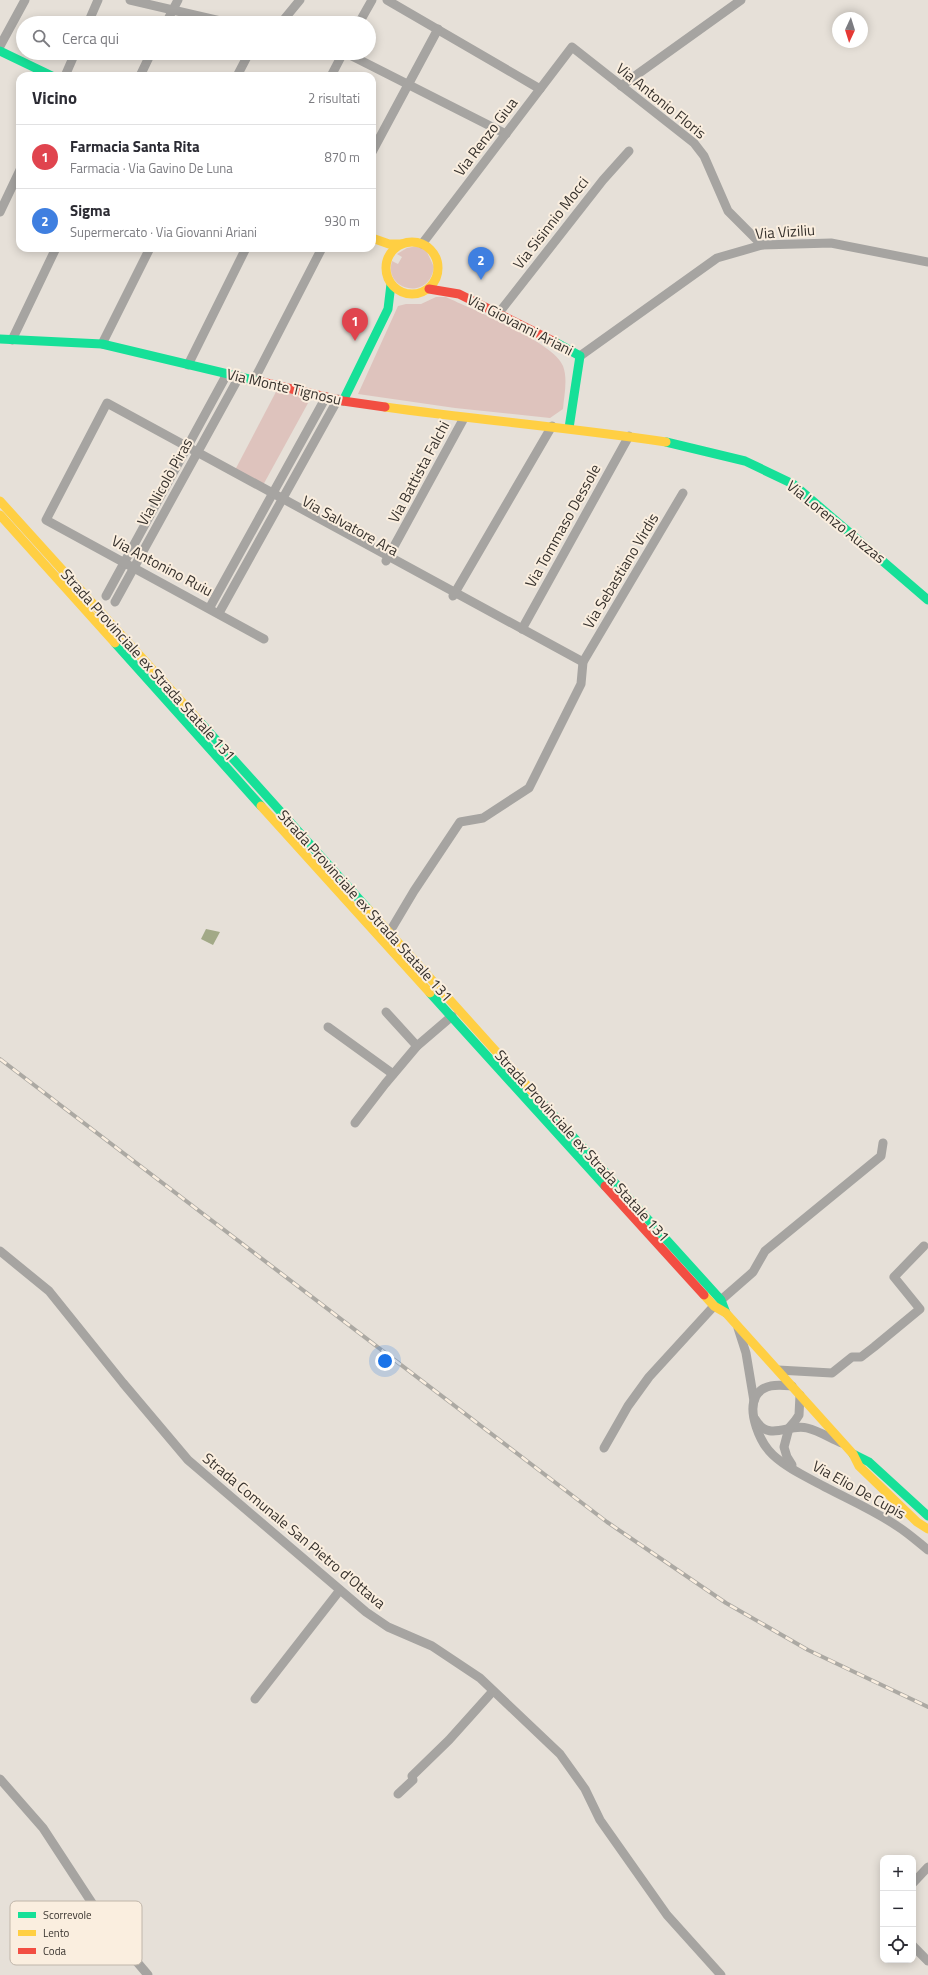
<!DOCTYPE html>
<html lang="it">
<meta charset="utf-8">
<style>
:root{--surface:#fff;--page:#f7f7f7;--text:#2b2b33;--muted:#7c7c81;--line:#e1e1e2;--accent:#d93025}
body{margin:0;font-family:"Titillium Web",sans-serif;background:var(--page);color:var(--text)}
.controls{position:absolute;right:12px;bottom:12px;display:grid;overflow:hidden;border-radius:8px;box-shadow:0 2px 10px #0003}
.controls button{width:36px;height:36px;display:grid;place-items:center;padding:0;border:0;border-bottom:1px solid var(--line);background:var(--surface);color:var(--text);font:20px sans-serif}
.compass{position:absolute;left:832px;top:12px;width:36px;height:36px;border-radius:50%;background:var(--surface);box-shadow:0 2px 10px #0003;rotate:184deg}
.you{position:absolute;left:385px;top:1361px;width:14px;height:14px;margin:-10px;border:3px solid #fff;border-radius:50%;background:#1a73e8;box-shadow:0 0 0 6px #1a73e833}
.badge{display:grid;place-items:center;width:26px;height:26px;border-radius:50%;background:var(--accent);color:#fff;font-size:13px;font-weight:700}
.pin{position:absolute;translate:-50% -33px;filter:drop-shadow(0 1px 2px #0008)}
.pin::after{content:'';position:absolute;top:21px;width:14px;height:12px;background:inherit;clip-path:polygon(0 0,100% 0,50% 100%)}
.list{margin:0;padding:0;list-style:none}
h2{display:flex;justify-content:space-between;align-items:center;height:52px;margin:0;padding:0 16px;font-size:17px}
h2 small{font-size:13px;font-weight:400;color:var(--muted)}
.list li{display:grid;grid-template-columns:26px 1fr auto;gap:12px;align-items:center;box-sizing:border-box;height:64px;padding:0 16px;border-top:1px solid var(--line)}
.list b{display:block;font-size:15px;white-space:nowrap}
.list p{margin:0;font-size:13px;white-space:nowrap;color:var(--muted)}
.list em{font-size:13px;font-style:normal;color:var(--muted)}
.icon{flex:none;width:22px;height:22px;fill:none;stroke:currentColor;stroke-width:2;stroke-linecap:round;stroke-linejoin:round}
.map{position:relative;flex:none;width:928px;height:1975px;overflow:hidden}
.search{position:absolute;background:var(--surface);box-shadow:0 2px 10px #0003;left:16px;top:16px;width:360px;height:44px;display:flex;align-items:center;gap:10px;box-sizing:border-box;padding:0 14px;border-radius:22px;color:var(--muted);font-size:15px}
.panel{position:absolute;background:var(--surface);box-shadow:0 2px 10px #0003;left:16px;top:72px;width:360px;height:180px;border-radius:12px}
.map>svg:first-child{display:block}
</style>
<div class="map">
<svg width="928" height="1975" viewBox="0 0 928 1975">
<rect width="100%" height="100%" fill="#e6e0d8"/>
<!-- green -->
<g fill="#dec3bd">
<path d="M417,246L426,250L434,267C429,302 383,290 392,261L398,264L402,257L397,254L407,248Z"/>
<path d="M436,297H446C471,309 554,342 563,366C568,379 564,396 563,409L550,418L455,408L358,394L398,306L406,304H421Z"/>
<polygon points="279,386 313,394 262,487 234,472"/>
</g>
<!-- water -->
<polygon fill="#a2a987" points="206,929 220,932 213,945 201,939"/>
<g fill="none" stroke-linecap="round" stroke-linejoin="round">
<!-- street -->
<g stroke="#a6a4a1" stroke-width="9">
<polyline points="130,0 229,23"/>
<polyline points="387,0 540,89"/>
<polyline points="88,23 98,0"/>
<polyline points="166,23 178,0"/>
<polyline points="281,23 300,0"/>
<polyline points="359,23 372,0"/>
<polyline points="0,46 25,0"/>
<polyline points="346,53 506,134"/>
<polyline points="65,76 75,53"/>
<polyline points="140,76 151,53"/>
<polyline points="237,76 249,53"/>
<polyline points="331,76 343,53"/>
<polyline points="621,86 741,0"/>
<polyline points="372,152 438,29"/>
<polyline points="0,212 20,170"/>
<polyline points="422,244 572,47 694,143 704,156 728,211 762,245"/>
<polyline points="498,314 603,180 629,151"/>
<polyline points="12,340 56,248"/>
<polyline points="102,344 150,248"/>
<polyline points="580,356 717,258 762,245 831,243 928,262"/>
<polyline points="188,365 246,248"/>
<polyline points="254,380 322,248"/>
<polyline points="386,561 464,418"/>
<polyline points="106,596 227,374"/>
<polyline points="453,596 552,426"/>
<polyline points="115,602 239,377"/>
<polyline points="210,607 326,397"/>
<polyline points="219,613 338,399"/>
<polyline points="522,629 629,436"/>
<polyline points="264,639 46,520 107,403 583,662"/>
<polyline points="389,933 414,891 460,822 483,818 529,788 581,684 583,662 683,493"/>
<polyline points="386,1012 417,1046"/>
<polyline points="328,1027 393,1074"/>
<polyline points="355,1123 385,1084 417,1046 452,1016"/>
<polyline points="0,1251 49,1291 123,1383 188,1460 366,1612 388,1627 432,1646 480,1678 560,1754 585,1789 600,1820 667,1915 721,1975"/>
<polyline points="721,1300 753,1272 765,1251 881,1156 883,1143"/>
<polyline points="738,1328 746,1353 754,1401"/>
<polyline points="778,1370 832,1373 852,1357 861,1357 874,1347 920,1309 894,1277 924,1246"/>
<path d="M792,1386C779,1385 764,1383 756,1396C747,1412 760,1443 773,1455C788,1469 809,1478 827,1488C850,1500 875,1511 897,1526C908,1533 918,1542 928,1550"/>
<path d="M755,1419C769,1443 788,1423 807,1428C819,1431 830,1438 842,1443"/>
<polyline points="604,1448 628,1406 649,1377 714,1306"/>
<polyline points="792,1465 787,1457 784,1447 789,1428 795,1421 799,1415 800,1395"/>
<polyline points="255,1699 340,1590"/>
<polyline points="0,1779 43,1828 109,1929 148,1975"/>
<polyline points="398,1794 413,1780 412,1776 449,1740 493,1691"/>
<polyline points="913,1883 928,1867"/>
<polyline points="913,1946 928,1961"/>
</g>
<!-- fast -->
<g stroke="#16e098" stroke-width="9">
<polyline points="0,51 52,76"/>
<polyline points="0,339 102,344 262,382"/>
<polyline points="555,342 580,356 569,428"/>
<polyline points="343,401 388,309 391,284"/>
<polyline points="666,442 745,461 793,484 928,600"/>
<polyline points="115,643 261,806"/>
<polyline points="200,722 368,909"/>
<polyline points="430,993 605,1186"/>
<polyline points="538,1098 721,1300 726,1313"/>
<polyline points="853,1454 869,1462 928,1516"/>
</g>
<!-- slow -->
<g stroke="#ffcf43" stroke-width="9">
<polyline points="372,238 389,244 402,244"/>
<circle cx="412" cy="268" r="26"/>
<path d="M385,407C479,420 573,428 666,442"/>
<polyline points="0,501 200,722"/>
<polyline points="0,515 115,643"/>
<polyline points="261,806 430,993"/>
<polyline points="368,909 538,1098"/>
<polyline points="704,1295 714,1306 726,1313 853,1454 859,1466 917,1522 928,1529"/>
</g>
<!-- jam -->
<g stroke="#f24e42" stroke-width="9">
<polyline points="429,289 459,294 555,342"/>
<polyline points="262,382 343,401 385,407"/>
<polyline points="605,1186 704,1295"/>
</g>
<defs>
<polyline id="rail" points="0,1059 607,1522 726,1603 808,1650 928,1707"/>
</defs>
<!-- rail casing -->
<use href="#rail" stroke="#aca9a3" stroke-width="4"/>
<!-- rail -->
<use href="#rail" stroke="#faeedf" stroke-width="2.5" stroke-dasharray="8" stroke-linecap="butt"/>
</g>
<g text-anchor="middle" stroke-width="4" stroke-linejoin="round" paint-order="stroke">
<!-- street labels -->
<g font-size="15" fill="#37322d" stroke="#faeedf">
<text transform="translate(661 101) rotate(39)" y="5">Via Antonio Floris</text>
<text transform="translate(486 137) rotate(-53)" y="5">Via Renzo Giua</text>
<text transform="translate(551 223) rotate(-52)" y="5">Via Sisinnio Mocci</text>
<text transform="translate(785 232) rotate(-4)" y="5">Via Viziliu</text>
<text transform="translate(520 325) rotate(27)" y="5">Via Giovanni Ariani</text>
<text transform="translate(284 387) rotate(13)" y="5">Via Monte Tignosu</text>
<text transform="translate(419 472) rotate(-62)" y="5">Via Battista Falchi</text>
<text transform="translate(165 482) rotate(-61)" y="5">Via Nicolò Piras</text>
<text transform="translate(836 522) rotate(39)" y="5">Via Lorenzo Auzzas</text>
<text transform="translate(350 526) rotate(29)" y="5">Via Salvatore Ara</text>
<text transform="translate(563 526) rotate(-61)" y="5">Via Tommaso Dessole</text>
<text transform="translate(162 566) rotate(28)" y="5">Via Antonino Ruiu</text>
<text transform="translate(621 571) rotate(-59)" y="5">Via Sebastiano Virdis</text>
<text transform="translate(148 665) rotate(48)" y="5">Strada Provinciale ex Strada Statale 131</text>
<text transform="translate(365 906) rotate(48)" y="5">Strada Provinciale ex Strada Statale 131</text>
<text transform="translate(582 1146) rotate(48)" y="5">Strada Provinciale ex Strada Statale 131</text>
<text transform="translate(859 1490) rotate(29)" y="5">Via Elio De Cupis</text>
<text transform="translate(294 1531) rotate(40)" y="5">Strada Comunale San Pietro d'Ottava</text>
</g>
</g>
<!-- legend -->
<rect x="10" y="1901" width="132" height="64" rx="6" fill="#faeedf" stroke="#c0b6aa" stroke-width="1"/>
<rect x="18" y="1912" width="18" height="6" fill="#16e098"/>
<rect x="18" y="1930" width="18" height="6" fill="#ffcf43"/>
<rect x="18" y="1948" width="18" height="6" fill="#f24e42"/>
<g font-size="11" fill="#37322d">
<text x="43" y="1919">Scorrevole</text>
<text x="43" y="1937">Lento</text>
<text x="43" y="1955">Coda</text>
</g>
</svg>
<div class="controls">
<button>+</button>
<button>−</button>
<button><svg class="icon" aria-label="locate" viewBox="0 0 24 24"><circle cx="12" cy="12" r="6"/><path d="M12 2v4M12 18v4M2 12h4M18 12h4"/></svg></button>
</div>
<svg class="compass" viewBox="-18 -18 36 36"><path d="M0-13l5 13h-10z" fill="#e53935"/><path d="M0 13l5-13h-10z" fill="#7c7c81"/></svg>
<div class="you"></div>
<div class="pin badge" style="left:355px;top:341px;background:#e0444e">1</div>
<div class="pin badge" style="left:481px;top:280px;background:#3f7fe0">2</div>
<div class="search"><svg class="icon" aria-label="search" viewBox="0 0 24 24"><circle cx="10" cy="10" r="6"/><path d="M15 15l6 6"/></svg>Cerca qui</div>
<section class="panel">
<h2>Vicino<small>2 risultati</small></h2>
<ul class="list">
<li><span class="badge" style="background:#e0444e">1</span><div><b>Farmacia Santa Rita</b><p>Farmacia · Via Gavino De Luna</p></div><em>870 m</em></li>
<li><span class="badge" style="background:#3f7fe0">2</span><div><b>Sigma</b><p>Supermercato · Via Giovanni Ariani</p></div><em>930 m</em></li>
</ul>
</section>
</div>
